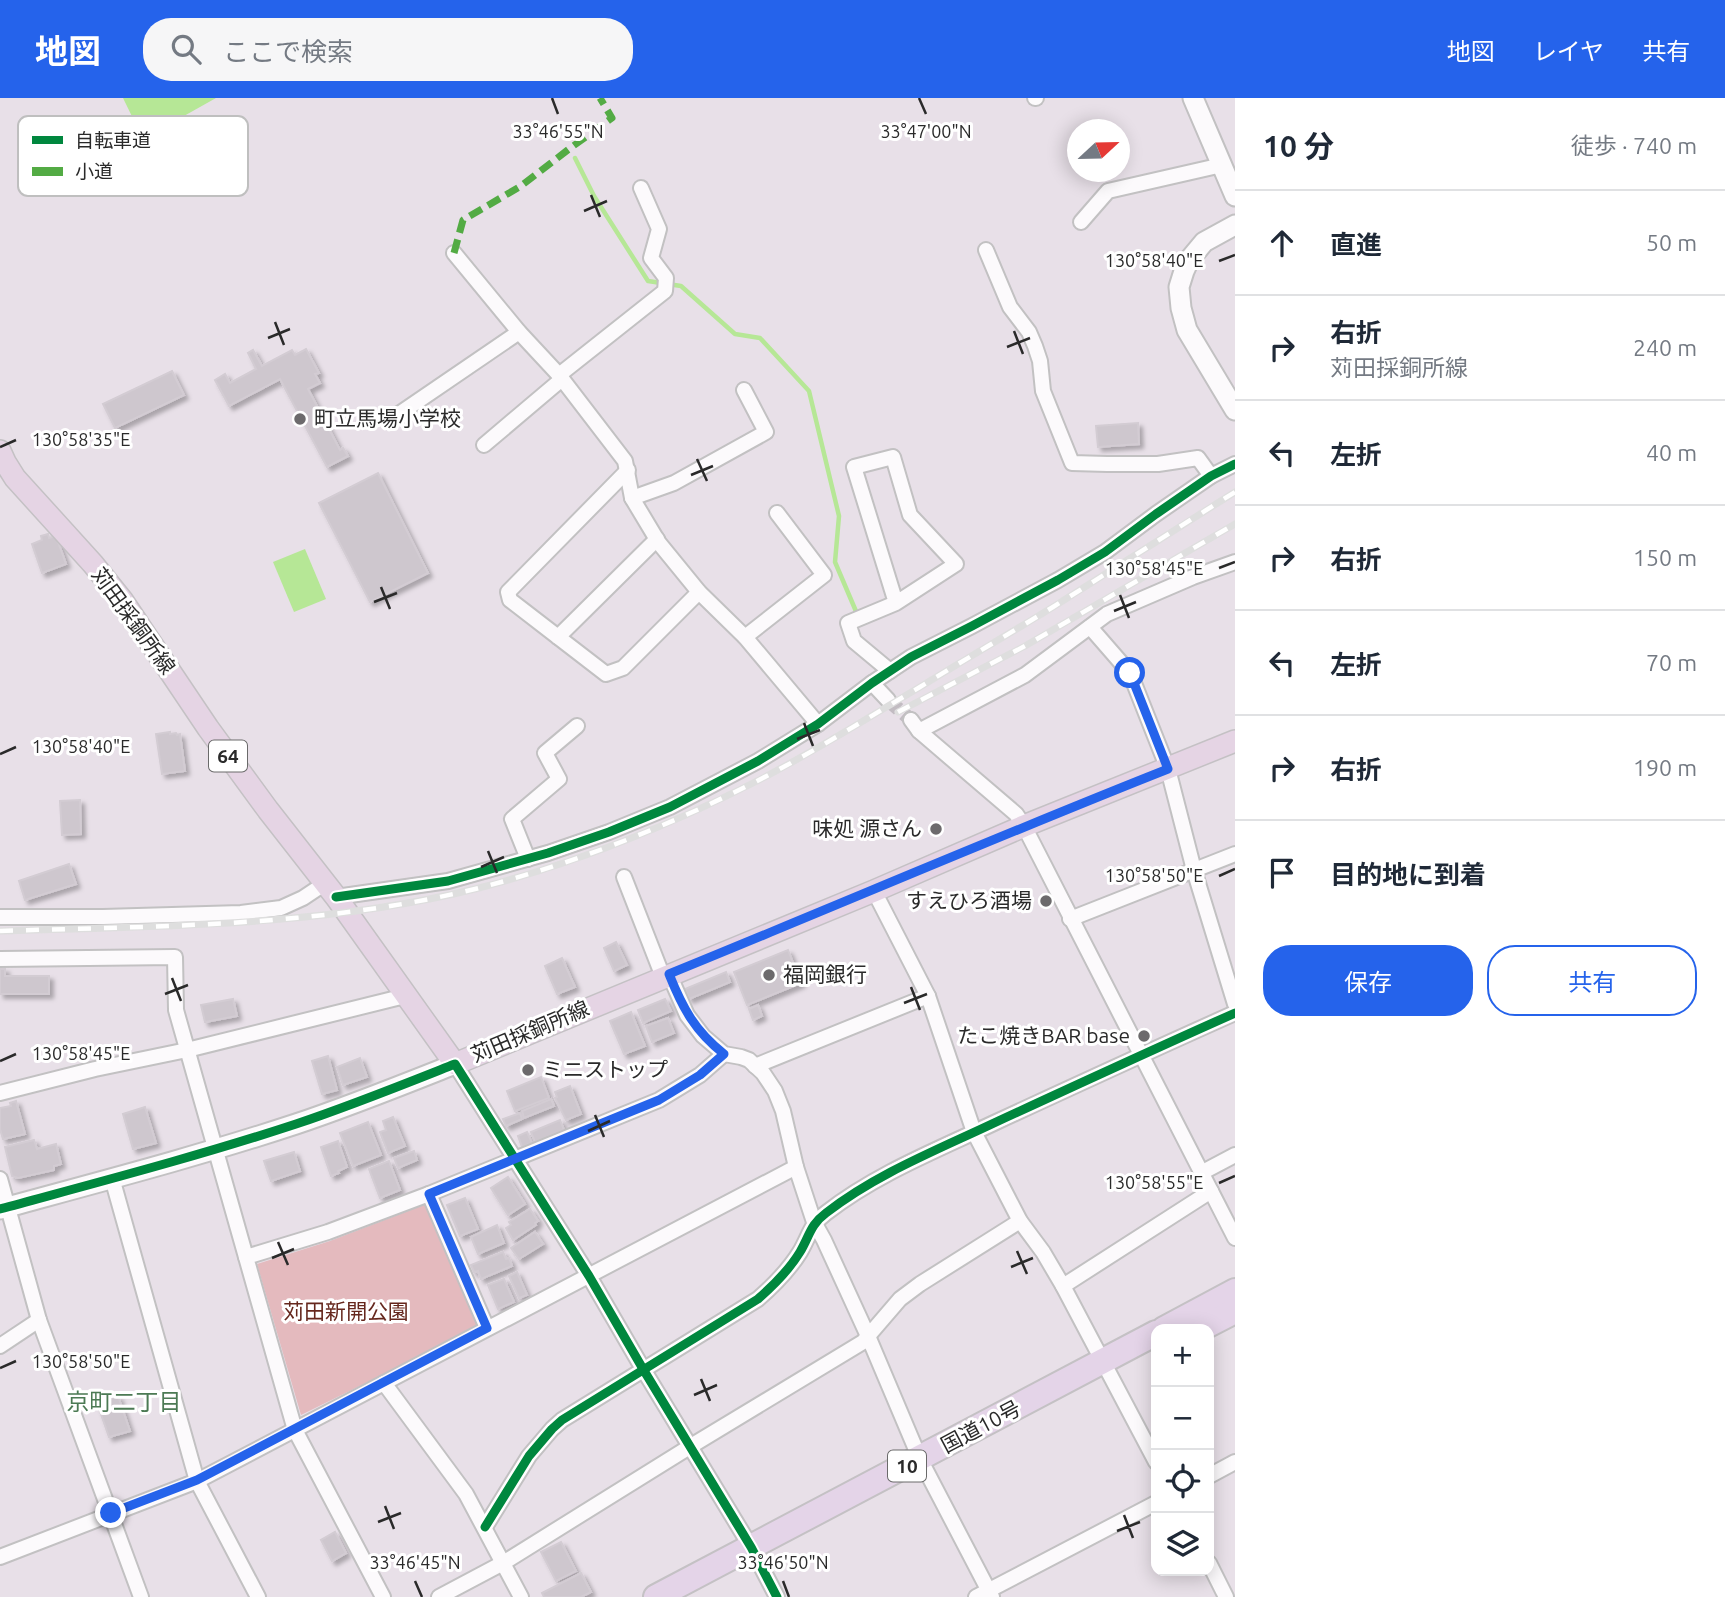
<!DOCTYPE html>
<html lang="ja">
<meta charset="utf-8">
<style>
:root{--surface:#fff;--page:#f6f6f7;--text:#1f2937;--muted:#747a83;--line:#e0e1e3;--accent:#2563eb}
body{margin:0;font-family:Ubuntu,"Noto Sans JP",sans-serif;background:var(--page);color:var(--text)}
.controls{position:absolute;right:21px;bottom:21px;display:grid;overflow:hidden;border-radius:14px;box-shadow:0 4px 18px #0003}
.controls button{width:63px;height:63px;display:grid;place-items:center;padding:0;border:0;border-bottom:2px solid var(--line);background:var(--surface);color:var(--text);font:35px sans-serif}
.compass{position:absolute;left:1067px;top:21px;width:63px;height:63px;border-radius:50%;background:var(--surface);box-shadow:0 4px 18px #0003;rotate:68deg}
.stop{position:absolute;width:21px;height:21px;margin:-16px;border:5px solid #2563eb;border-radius:50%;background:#fff}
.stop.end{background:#2563eb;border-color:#fff;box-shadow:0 2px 7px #0008}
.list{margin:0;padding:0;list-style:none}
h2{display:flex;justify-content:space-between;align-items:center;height:91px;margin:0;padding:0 28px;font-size:30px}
h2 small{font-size:23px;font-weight:400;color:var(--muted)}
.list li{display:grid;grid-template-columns:46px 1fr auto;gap:21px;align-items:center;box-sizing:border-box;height:105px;padding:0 28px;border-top:2px solid var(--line)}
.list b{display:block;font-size:26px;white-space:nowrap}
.list p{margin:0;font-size:23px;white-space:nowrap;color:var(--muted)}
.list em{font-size:23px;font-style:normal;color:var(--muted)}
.actions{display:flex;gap:14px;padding:21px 28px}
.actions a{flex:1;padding:16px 0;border:2px solid var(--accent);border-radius:28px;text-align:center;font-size:24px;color:var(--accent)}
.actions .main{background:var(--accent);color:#fff}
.icon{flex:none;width:38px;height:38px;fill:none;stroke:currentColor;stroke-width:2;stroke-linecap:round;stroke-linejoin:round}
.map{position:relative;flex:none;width:1235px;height:1499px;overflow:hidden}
header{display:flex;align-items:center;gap:42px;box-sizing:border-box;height:98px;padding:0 35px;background:var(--accent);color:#fff}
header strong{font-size:33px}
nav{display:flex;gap:38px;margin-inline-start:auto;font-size:24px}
.search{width:490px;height:63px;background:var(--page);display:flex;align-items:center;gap:18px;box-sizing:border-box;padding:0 24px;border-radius:28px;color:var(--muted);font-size:26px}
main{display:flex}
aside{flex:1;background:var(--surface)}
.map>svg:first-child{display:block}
</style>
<header>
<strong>地図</strong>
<div class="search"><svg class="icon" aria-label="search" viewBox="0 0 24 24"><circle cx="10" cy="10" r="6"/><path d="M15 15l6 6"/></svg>ここで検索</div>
<nav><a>地図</a><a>レイヤ</a><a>共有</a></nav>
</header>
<main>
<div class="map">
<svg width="1235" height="1499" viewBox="0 0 1235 1499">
<defs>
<filter id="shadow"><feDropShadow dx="4" dy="4" stdDeviation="2" flood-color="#0004"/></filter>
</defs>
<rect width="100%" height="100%" fill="#e8e0e8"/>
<!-- green -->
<polygon fill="#e4babe" points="426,1106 479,1229 301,1317 257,1166 330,1143"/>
<!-- water -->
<g fill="#b6e796">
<polygon points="123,0 216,0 143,41"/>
<polygon points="305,451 326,501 294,514 273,464"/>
</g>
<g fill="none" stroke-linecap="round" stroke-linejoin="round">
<!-- stream -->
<polyline stroke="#b6e796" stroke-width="4.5" points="575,60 594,98 648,183 681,188 735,236 760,240 809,293 839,418 835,464 858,518"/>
</g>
<!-- building -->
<g fill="#cec7ce" stroke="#d3ccd3" stroke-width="2" filter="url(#shadow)">
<polygon points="306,251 319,275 315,276 320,285 308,291 340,352 343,350 348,358 327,369 280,281 229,308 215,282 225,276 230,285 256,271 248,255 253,252 262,268 292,252 295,257"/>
<polygon points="172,273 184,297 115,330 103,306"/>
<polygon points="1138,325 1139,346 1098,349 1096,328"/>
<polygon points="378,375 428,475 370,504 319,405"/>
<polygon points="48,436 49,440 56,438 66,466 42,475 32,446 42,442 41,438"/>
<polygon points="170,634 170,636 176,635 177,637 180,636 185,673 162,676 156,636"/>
<polygon points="80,702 81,736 62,737 60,703"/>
<polygon points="69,766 76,786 25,802 19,783"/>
<polygon points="616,844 627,867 614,873 604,850"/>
<polygon points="788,852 801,885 747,907 734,874"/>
<polygon points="562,860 575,889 557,896 545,868"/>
<polygon points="0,871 5,871 5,878 49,878 49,896 0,896"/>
<polygon points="726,874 730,884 689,901 685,891"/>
<polygon points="233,901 237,918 205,924 201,907"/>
<polygon points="665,901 671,913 643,925 638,912"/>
<polygon points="758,907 762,918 753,922 749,911"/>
<polygon points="631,914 645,948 624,956 610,923"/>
<polygon points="668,920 674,935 652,944 646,928"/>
<polygon points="328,958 337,992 322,996 312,963"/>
<polygon points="360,960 367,979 343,987 337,969"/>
<polygon points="541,979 549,1000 515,1013 507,993"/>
<polygon points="570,988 581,1016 566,1022 555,1000 557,999 555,994"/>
<polygon points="551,1001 554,1008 524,1020 522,1013"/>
<polygon points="16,1003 25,1036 3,1041 0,1031 0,1010 11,1008 10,1005"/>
<polygon points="145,1009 156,1045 133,1051 123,1016"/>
<polygon points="520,1015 522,1021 506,1028 503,1021"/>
<polygon points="393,1019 405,1048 388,1055 380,1034 386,1032 383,1023"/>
<polygon points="560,1022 564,1032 535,1044 531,1034"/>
<polygon points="368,1024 381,1057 353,1068 340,1035"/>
<polygon points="527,1034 532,1045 522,1049 518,1038"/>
<polygon points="34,1042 37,1051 56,1046 61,1066 54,1068 54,1072 18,1080 12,1078 5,1049"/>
<polygon points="338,1043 347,1069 338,1073 339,1075 331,1078 321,1049"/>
<polygon points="414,1053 417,1062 398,1070 394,1060"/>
<polygon points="294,1054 300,1073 271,1083 264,1063"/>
<polygon points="389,1063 400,1092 380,1100 369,1071"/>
<polygon points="508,1079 525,1106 508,1117 491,1090"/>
<polygon points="465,1100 478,1131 460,1138 447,1107"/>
<polygon points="530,1111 538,1123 535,1125 536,1127 513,1142 506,1130 511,1127 509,1124"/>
<polygon points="497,1127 504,1145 478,1156 471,1139"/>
<polygon points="535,1134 543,1146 519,1161 511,1150"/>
<polygon points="503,1154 506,1161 509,1160 512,1168 481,1181 478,1173 474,1174 471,1167"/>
<polygon points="517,1174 527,1197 519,1200 509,1178"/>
<polygon points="504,1181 514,1204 498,1211 488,1187"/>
<polygon points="118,1298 130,1333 109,1339 97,1305"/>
<polygon points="335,1434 346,1455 332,1463 321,1442"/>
<polygon points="561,1444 576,1473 556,1483 541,1454"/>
<polygon points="581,1475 591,1494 581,1499 544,1499 542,1495"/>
</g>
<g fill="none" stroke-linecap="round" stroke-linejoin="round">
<!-- street-tunnel -->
<polyline stroke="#c2bcc2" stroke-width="14" stroke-dasharray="14 7" stroke-linecap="butt" points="888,602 911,622"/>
<defs>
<g id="street">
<polyline points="1035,0 1036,0"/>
<polyline points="1081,124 1108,93 1222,67"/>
<polyline points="986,152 1010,209 1029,234 1035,248 1040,263 1043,293 1072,365 1107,366 1158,366 1198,360 1211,378"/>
<polyline points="454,155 519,234 559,277 625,363 632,400 659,445 699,494 745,539 818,626"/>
<polyline points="559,277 665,193 666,180 651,160 659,131 641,90"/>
<polyline points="399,316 519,234"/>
<polyline points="484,347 562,281"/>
<polyline points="632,400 674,385 766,334 744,292"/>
<polyline points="657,441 558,539 606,576 623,570 699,494"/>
<polyline points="1090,529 1130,575 1168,671 1194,772 1235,906"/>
<polyline points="558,539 510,502 508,494 628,372"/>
<polyline points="745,539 824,477 777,415"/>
<polyline points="890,573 854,543 848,525 896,505 854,369 893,359 910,417 956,466 896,505"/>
<polyline points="872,585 888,602"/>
<polyline points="911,622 919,633 1016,716 1024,728 1235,1140"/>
<polyline points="919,633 1025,577 1107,516 1193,479 1235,464"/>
<polyline points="528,761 512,721 559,681 545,655 577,628"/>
<polyline points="624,779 663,879"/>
<polyline points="874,793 928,898 974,1034 1020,1123 1043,1154 1063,1188 1156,1364"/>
<polyline points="336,799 448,783 548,755 609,734 670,709 758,663 818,626 872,585 911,559 972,528 1058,482 1105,454 1156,416 1211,378 1235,366"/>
<polyline points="0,819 103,819 241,815 281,810 303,800 324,786"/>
<polyline points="1070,821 1235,756"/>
<polyline points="0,861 175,859 176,912 295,1332 383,1499"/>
<polyline points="669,876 687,917 703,938 724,956 741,959 749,962 763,975 775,993 783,1013 796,1069 814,1124 824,1142 868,1238 920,1361 992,1499"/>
<polyline points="455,966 589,1178 643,1271 751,1449 777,1499"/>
<polyline points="755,968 928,898"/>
<polyline points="0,995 95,971 187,952 405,898"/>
<polyline points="1201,1075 1235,1057"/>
<polyline points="112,1080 197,1383 258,1499"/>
<polyline points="0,1081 39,1222 141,1499"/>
<polyline points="429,1096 487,1230"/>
<polyline points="246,1159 328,1134 429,1096 659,1002 700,977 724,956"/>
<polyline points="1063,1188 1211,1093"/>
<polyline points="0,1248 39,1222"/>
<polyline points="384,1285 466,1396 521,1499"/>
<polyline points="1209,1378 1235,1364"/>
<path d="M485,1429L529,1358L552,1331L562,1322L758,1201C774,1187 789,1172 800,1154C810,1137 810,1127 826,1115C876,1076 937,1052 994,1025C1074,988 1154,951 1235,915"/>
<polyline points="0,1459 197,1383 796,1069"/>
<polyline points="1209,1465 1226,1499"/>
<polyline points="439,1499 503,1465 691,1348 863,1244 900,1201 920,1186 1020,1123"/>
<polyline points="976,1499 1156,1405"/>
</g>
<g id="secondary">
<polyline points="1193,0 1235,98"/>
<polyline points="1235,127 1204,144 1189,162 1184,173 1179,189 1181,210 1187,232 1235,312"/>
<path d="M0,1111C99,1084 199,1058 296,1026C350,1008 402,987 455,966"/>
</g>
<polyline id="primary" points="0,353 5,364 15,380 93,466 122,502 208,630 268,712 336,799 455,966 874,793 1024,728 1235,643"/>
<g id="highway">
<polyline points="1164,1231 1235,1193"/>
<polyline points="1200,1231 1235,1213"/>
<polyline points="656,1499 1156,1235"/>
</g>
</defs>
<!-- street casing -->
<use href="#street" stroke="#c2c1c2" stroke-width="18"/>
<!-- secondary casing -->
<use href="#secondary" stroke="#c2c1c2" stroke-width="23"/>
<!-- primary casing -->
<use href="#primary" stroke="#c4c1c4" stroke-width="24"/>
<!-- highway casing -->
<use href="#highway" stroke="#c4c1c4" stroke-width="28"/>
<!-- street -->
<use href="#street" stroke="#fcfafc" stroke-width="14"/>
<!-- secondary -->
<use href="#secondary" stroke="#fcfafc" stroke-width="19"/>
<!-- primary -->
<use href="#primary" stroke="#e5d4e4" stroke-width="21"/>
<!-- highway -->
<use href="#highway" stroke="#e4d4e8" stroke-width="24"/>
<defs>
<g id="rail">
<polyline points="898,614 1025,548 1235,426"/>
<path d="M0,833C159,828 319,829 475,791C570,767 664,730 751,686C809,657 864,622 920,589C964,562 1009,536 1053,509C1114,471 1174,432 1235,394"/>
</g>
</defs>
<!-- rail casing -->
<use href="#rail" stroke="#dedede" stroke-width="7"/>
<!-- rail -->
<use href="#rail" stroke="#fff" stroke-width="4.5" stroke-dasharray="13" stroke-linecap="butt"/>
<!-- quiet -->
<polyline stroke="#53ab44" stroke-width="7" stroke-dasharray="14 7" stroke-linecap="butt" points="454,155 463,122 521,88 569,51 612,20 600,0"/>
<defs>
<g id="cycleway">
<polyline points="336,799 448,783 548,755 609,734 670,709 758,663 818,626 872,585 911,559 972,528 1058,482 1105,454 1156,416 1211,378 1235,366"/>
<path d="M0,1111C99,1084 199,1058 296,1026C350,1008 402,987 455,966L589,1178L643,1271L751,1449L777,1499"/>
<path d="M485,1429L529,1358L552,1331L562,1322L758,1201C774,1187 789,1172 800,1154C810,1137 810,1127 826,1115C876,1076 937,1052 994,1025C1074,988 1154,951 1235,915"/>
</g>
</defs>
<!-- cycleway casing -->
<use href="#cycleway" stroke="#fff" stroke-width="13"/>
<!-- cycleway -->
<use href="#cycleway" stroke="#00873e" stroke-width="9"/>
</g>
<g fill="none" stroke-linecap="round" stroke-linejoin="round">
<!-- route -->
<path stroke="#2563eb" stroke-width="9" d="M111,1415L197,1382L487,1230L429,1096L659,1002L700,977L724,956C695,933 683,911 669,876C836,808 1001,737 1168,671L1130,575"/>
</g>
<!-- ticks -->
<path fill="none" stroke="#2a2a2a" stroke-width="2.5" d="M552,0L558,16M919,0L926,16M591,97L600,119M584,113L607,103M1219,163L1235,157M275,224L284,247M1014,233L1023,256M268,240L290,231M1007,249L1030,240M0,349L16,342M697,361L707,383M691,377L713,368M1219,470L1235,464M381,489L390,511M1120,497L1129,520M374,504L397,495M1114,513L1136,504M804,625L813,648M797,641L820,632M0,656L16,649M488,753L497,775M481,769L504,759M1219,778L1235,771M172,880L181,903M911,889L920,912M165,896L188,887M904,905L927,896M0,963L16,956M595,1017L604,1039M588,1033L610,1023M1219,1085L1235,1078M278,1144L288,1167M1017,1153L1027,1176M272,1160L294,1151M1011,1169L1033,1160M0,1270L16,1263M701,1281L710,1303M694,1297L717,1287M385,1408L394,1431M1124,1417L1133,1440M378,1424L401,1415M1117,1433L1140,1424M415,1483L422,1499M783,1483L789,1499"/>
<!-- markers -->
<g fill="#6c6a6c" stroke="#fff" stroke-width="2.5">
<circle cx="300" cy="321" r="7"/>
<circle cx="936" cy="731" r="7"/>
<circle cx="1046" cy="803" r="7"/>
<circle cx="769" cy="877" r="7"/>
<circle cx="1144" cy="938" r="7"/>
<circle cx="528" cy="972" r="7"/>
</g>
<g text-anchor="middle" stroke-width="6" stroke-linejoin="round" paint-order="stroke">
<!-- shield labels -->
<g fill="#fff" stroke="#6a6a6a" stroke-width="2">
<rect x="209" y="642.5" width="38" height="31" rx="5"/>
<rect x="888" y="1352.5" width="38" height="31" rx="5"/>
</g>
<g font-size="19" font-weight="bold" fill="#2a2a2a">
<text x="228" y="665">64</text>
<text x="907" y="1375">10</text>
</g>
<!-- poi labels -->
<g font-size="21" fill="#2a2a2a" stroke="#fff" text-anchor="start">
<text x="314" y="328">町立馬場小学校</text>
<text x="922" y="738" text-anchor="end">味処 源さん</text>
<text x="1032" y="810" text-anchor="end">すえひろ酒場</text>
<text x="783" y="884">福岡銀行</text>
<text x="1130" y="945" text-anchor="end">たこ焼きBAR base</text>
<text x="542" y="979">ミニストップ</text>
</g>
<!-- street labels -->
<g font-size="21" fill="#2a2a2a" stroke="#fff">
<text transform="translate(133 523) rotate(54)" y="7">苅田採銅所線</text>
<text transform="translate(530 934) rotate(-23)" y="7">苅田採銅所線</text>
<text transform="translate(981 1329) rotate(-28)" y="7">国道10号</text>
</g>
<!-- park labels -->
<g font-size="21" fill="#65271d" stroke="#fff">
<text x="346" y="1221">苅田新開公園</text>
</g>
<!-- neighbourhood labels -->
<g font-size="23" fill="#4c7a54" stroke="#fff">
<text x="124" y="1312">京町二丁目</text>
</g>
</g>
<!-- legend -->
<rect x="18" y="18" width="230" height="80" rx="10" fill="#fff" stroke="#bfbfbf" stroke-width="2"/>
<rect x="32" y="38" width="31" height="8" fill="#00873e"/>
<rect x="32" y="69" width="31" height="9" fill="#53ab44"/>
<g font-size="19" fill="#2a2a2a">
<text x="75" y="49">自転車道</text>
<text x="75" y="80">小道</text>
</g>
<g font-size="18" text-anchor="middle" fill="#2a2a2a" stroke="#fff" stroke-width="6" stroke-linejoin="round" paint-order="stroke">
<text x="558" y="40">33°46'55"N</text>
<text x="926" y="40">33°47'00"N</text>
<text x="1154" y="169">130°58'40"E</text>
<text x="81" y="348">130°58'35"E</text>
<text x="1154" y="477">130°58'45"E</text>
<text x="81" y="655">130°58'40"E</text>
<text x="1154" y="784">130°58'50"E</text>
<text x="81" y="962">130°58'45"E</text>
<text x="1154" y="1091">130°58'55"E</text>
<text x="81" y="1270">130°58'50"E</text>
<text x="415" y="1471">33°46'45"N</text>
<text x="783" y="1471">33°46'50"N</text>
</g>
</svg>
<div class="controls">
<button>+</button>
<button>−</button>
<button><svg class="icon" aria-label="locate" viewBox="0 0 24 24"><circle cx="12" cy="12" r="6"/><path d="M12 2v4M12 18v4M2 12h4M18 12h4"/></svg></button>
<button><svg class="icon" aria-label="layers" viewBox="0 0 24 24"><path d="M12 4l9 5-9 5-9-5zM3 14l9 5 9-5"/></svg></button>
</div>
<svg class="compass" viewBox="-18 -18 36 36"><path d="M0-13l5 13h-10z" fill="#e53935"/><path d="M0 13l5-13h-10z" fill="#747a83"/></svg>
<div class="stop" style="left:1130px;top:575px"></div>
<div class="stop end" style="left:111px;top:1415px"></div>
</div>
<aside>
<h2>10 分<small>徒歩 · 740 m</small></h2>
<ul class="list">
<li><svg class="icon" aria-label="ahead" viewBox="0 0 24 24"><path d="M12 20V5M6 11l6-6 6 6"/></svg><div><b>直進</b></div><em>50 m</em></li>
<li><svg class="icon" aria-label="right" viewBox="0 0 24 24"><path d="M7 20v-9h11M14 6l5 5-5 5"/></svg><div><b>右折</b><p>苅田採銅所線</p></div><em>240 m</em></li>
<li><svg class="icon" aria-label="left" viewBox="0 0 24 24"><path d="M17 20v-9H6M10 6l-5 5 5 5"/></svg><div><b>左折</b></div><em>40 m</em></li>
<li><svg class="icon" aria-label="right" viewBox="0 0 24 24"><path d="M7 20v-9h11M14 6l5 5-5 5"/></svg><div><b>右折</b></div><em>150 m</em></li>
<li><svg class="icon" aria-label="left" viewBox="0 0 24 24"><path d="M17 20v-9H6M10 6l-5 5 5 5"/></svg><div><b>左折</b></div><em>70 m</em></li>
<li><svg class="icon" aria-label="right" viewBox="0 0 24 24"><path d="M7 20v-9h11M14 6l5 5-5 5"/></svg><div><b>右折</b></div><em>190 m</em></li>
<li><svg class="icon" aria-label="arrive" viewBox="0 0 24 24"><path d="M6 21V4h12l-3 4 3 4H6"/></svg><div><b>目的地に到着</b></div></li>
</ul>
<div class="actions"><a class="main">保存</a><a>共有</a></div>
</aside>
</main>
